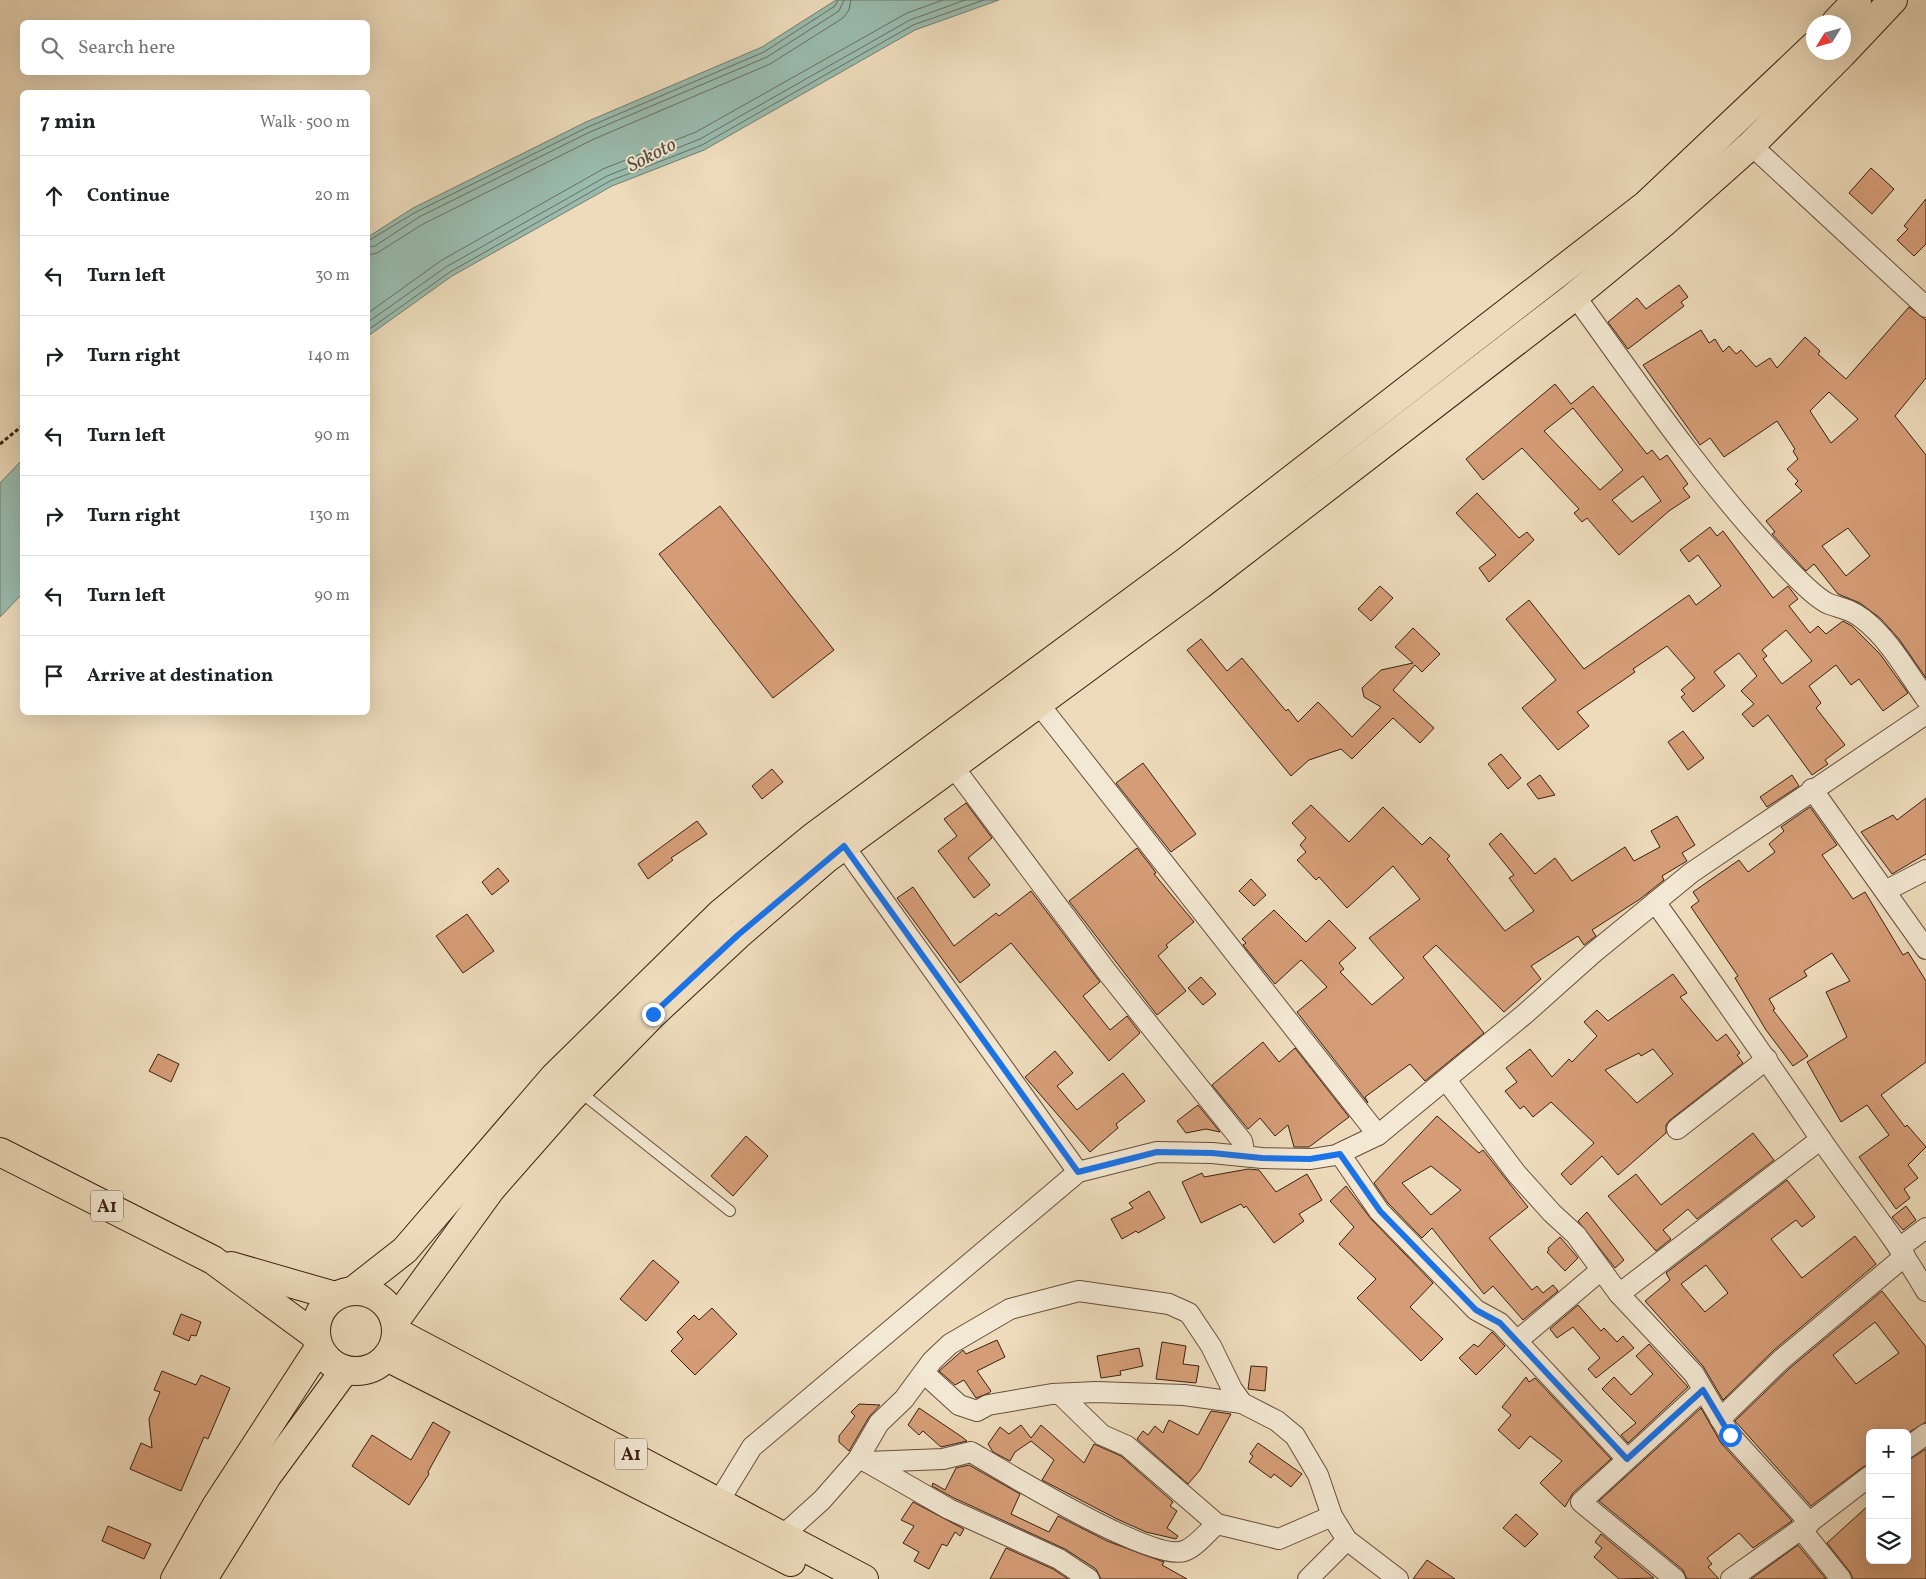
<!DOCTYPE html>
<meta charset="utf-8">
<style>
:root{--surface:#fff;--page:#f2f2f2;--text:#202124;--muted:#757577;--line:#e0e0e0}
body{margin:0;font-family:Vollkorn,serif;background:var(--page);color:var(--text)}
.controls{position:absolute;right:15px;bottom:15px;display:grid;overflow:hidden;border-radius:8px;box-shadow:0 5px 20px #0002}
.controls button{width:45px;height:45px;display:grid;place-items:center;padding:0;border:0;border-bottom:1px solid var(--line);background:var(--surface);color:var(--text);font:25px sans-serif}
.compass{position:absolute;left:1806px;top:15px;width:45px;height:45px;border-radius:50%;background:var(--surface);box-shadow:0 5px 20px #0002;rotate:233deg}
.stop{position:absolute;width:15px;height:15px;margin:-11px;border:4px solid #1a73e8;border-radius:50%;background:#fff}
.stop.end{background:#1a73e8;border-color:#fff;box-shadow:0 1px 5px #0008}
.list{margin:0;padding:0;list-style:none}
h2{display:flex;justify-content:space-between;align-items:center;height:65px;margin:0;padding:0 20px;font-size:21px}
h2 small{font-size:16px;font-weight:400;color:var(--muted)}
.list li{display:grid;grid-template-columns:32px 1fr auto;gap:15px;align-items:center;box-sizing:border-box;height:80px;padding:0 20px;border-top:1px solid var(--line)}
.list b{display:block;font-size:19px;white-space:nowrap}
.list em{font-size:16px;font-style:normal;color:var(--muted)}
.icon{flex:none;width:28px;height:28px;fill:none;stroke:currentColor;stroke-width:2;stroke-linecap:round;stroke-linejoin:round}
.map{position:relative;flex:none;width:1926px;height:1579px;overflow:hidden}
.search{position:absolute;background:var(--surface);box-shadow:0 5px 20px #0002;left:20px;top:20px;width:350px;height:55px;display:flex;align-items:center;gap:12px;box-sizing:border-box;padding:0 18px;border-radius:8px;color:var(--muted);font-size:19px}
.panel{position:absolute;background:var(--surface);box-shadow:0 5px 20px #0002;left:20px;top:90px;width:350px;height:625px;border-radius:8px}
.map>svg:first-child{display:block}
</style>
<div class="map">
<svg width="1926" height="1579" viewBox="0 0 1926 1579">
<rect width="100%" height="100%" fill="#eddbbb"/>
<filter id="stains"><feTurbulence type="fractalNoise" baseFrequency=".004" numOctaves="4"/><feColorMatrix values="0 0 0 0 .2 0 0 0 0 .09 0 0 0 0 .02 0 0 0 .5 -.17"/></filter>
<radialGradient id="worn" r=".72"><stop offset=".6" stop-color="#630" stop-opacity="0"/><stop offset="1" stop-color="#630" stop-opacity=".3"/></radialGradient>
<!-- water -->
<g fill="#99bbad" stroke="#737d6e">
<polygon points="836,0 999,0 915,30 704,150 612,186 452,276 368,336 368,237 413,208 586,122 762,47"/>
<polygon points="22,460 22,594 0,617 0,483"/>
</g>
<g fill="none" stroke-linecap="round" stroke-linejoin="round">
<!-- shore -->
<g stroke="#6a6d5e" stroke-width="1">
<polyline points="368,241 416,212 588,127 764,52 835,6 838,0"/>
<polyline points="368,247 375,246 419,217 590,132 767,57 839,11 844,0"/>
<polyline points="368,255 377,253 423,224 594,139 770,64 843,18 849,10 851,0"/>
<polyline points="368,313 442,260 603,169 696,132 907,13 943,0"/>
<polyline points="368,322 446,267 607,176 700,139 910,20 965,0"/>
<polyline points="368,330 450,272 610,181 702,145 913,25 984,0"/>
</g>
</g>
<!-- building -->
<g fill="#d59d77" stroke="#3a1f0f" fill-rule="evenodd">
<polygon points="1871,168 1894,189 1872,214 1849,193"/>
<polygon points="1926,199 1926,244 1914,256 1897,240 1908,229 1904,226"/>
<polygon points="1679,285 1688,297 1681,302 1684,306 1628,349 1608,322 1637,298 1646,309"/>
<path d="M1909,307L1926,320V378L1895,416L1926,455V678L1899,639L1880,618L1860,603L1838,594L1814,564L1806,571L1772,534L1775,532L1766,521L1802,491L1795,484L1798,481L1787,469L1798,459L1793,451L1795,449L1777,421L1724,457L1710,438L1700,445L1643,365L1701,330L1709,343L1715,339L1723,352L1729,346L1736,354L1741,350L1756,367L1770,358L1777,368L1805,337L1820,351L1818,354L1846,379ZM1829,392L1858,419L1831,443L1810,411ZM1848,528L1870,556L1846,576L1822,546Z"/>
<path d="M1555,384L1571,404L1593,386L1647,454L1652,450L1660,460L1667,455L1688,484L1683,488L1690,497L1669,511L1619,555L1587,518L1582,522L1574,513L1579,509L1522,448L1483,480L1466,459ZM1573,408L1623,470L1600,490L1544,431ZM1643,476L1661,501L1632,522L1612,500Z"/>
<polygon points="1477,493 1519,538 1527,532 1534,540 1489,582 1479,568 1496,555 1456,513"/>
<polygon points="720,506 834,650 773,698 659,554"/>
<path d="M1710,527L1717,536L1723,531L1773,598L1788,586L1798,599L1789,606L1810,633L1818,626L1826,634L1843,621L1852,626L1880,654L1908,693L1883,711L1859,679L1851,685L1836,665L1809,686L1821,703L1816,708L1845,745L1825,760L1828,764L1812,775L1768,715L1753,727L1742,714L1754,704L1741,691L1757,676L1739,653L1714,672L1725,686L1693,712L1681,697L1685,694L1681,690L1695,678L1667,646L1633,669L1635,672L1577,712L1589,726L1558,750L1522,708L1556,680L1506,619L1529,600L1584,669L1689,595L1696,605L1721,586L1698,555L1689,562L1680,550ZM1786,630L1812,661L1782,684L1763,659L1767,656L1762,650Z"/>
<polygon points="1380,586 1393,598 1371,621 1358,609"/>
<polygon points="1413,628 1440,654 1422,672 1415,665 1393,690 1434,728 1420,743 1393,718 1352,759 1341,749 1309,760 1291,776 1187,650 1201,639 1227,671 1242,658 1286,711 1288,709 1298,722 1318,702 1352,737 1381,707 1364,697 1362,688 1381,670 1413,663 1395,647"/>
<polygon points="1683,731 1704,758 1688,770 1668,742"/>
<polygon points="1501,754 1521,778 1508,789 1488,764"/>
<polygon points="1143,763 1196,834 1171,852 1116,783"/>
<polygon points="772,769 783,782 762,799 752,786"/>
<polygon points="1540,775 1555,795 1538,799 1527,784"/>
<polygon points="1792,775 1799,786 1767,807 1760,797"/>
<polygon points="1926,798 1926,854 1892,874 1861,832 1893,815 1897,820"/>
<polygon points="966,803 992,838 968,858 990,885 974,898 938,851 957,836 944,819"/>
<polygon points="1311,805 1349,842 1383,807 1422,845 1430,837 1450,856 1447,859 1505,931 1534,911 1509,878 1514,875 1489,844 1501,833 1535,874 1555,858 1572,881 1625,847 1634,861 1660,847 1651,831 1677,816 1695,845 1682,853 1687,861 1662,876 1664,880 1640,899 1592,930 1596,936 1584,945 1578,936 1531,966 1541,979 1504,1012 1436,945 1423,957 1484,1033 1425,1081 1410,1064 1365,1097 1368,1103 1297,1012 1327,987 1301,960 1275,984 1243,945 1246,943 1242,939 1274,910 1306,942 1329,920 1356,948 1339,963 1344,969 1340,972 1372,1005 1404,978 1369,938 1420,899 1393,866 1347,908 1319,877 1316,880 1297,860 1306,852 1300,845 1306,838 1292,823"/>
<polygon points="1810,807 1837,845 1822,855 1853,899 1865,892 1903,955 1908,952 1926,981 1926,1062 1881,1095 1905,1127 1907,1125 1926,1147 1908,1165 1918,1178 1904,1189 1910,1198 1896,1209 1859,1157 1889,1135 1867,1105 1841,1122 1807,1062 1847,1037 1826,992 1850,981 1832,953 1804,971 1807,976 1769,999 1775,1009 1773,1010 1808,1056 1793,1066 1766,1030 1735,978 1738,976 1691,907 1699,901 1693,892 1739,860 1748,872 1775,852 1769,844 1784,831 1781,827"/>
<polygon points="697,821 707,834 671,858 673,860 648,879 638,864"/>
<polygon points="1137,848 1151,866 1156,873 1154,874 1194,922 1166,945 1168,947 1158,956 1186,991 1157,1015 1069,901"/>
<polygon points="498,868 509,881 492,895 482,882"/>
<polygon points="1251,879 1266,895 1254,906 1239,891"/>
<polygon points="913,887 954,946 996,913 999,916 1031,891 1100,982 1083,996 1110,1030 1127,1016 1140,1033 1109,1061 1011,943 960,983 897,898"/>
<polygon points="467,914 494,951 463,973 436,936"/>
<path d="M1673,974L1687,993L1680,997L1717,1041L1726,1034L1740,1053L1737,1055L1743,1063L1670,1120L1666,1125V1133L1618,1175L1602,1156L1571,1185L1561,1174L1594,1143L1551,1102L1533,1117L1524,1106L1520,1109L1505,1091L1517,1082L1506,1068L1530,1049L1552,1077L1569,1059L1572,1062L1597,1036L1584,1022L1597,1010L1608,1021ZM1653,1049L1673,1074L1637,1103L1605,1070L1639,1053L1641,1056Z"/>
<polygon points="1201,977 1216,994 1203,1005 1188,988"/>
<polygon points="1263,1042 1279,1062 1295,1048 1349,1117 1309,1147 1294,1147 1288,1125 1275,1136 1260,1118 1248,1129 1212,1085"/>
<polygon points="1055,1051 1073,1073 1057,1086 1077,1110 1123,1073 1145,1101 1116,1124 1118,1128 1090,1152 1025,1077"/>
<polygon points="158,1054 179,1064 171,1082 149,1071"/>
<polygon points="1198,1105 1220,1132 1206,1129 1186,1133 1177,1121"/>
<path d="M1437,1116L1479,1153L1483,1150L1528,1207L1489,1238L1532,1290L1537,1286L1543,1293L1553,1285L1558,1291L1523,1320L1493,1286L1484,1294L1432,1228L1422,1238L1388,1203L1374,1183ZM1431,1166L1461,1190L1431,1215L1402,1183Z"/>
<polygon points="1753,1133 1774,1160 1697,1219 1688,1209 1663,1230 1671,1239 1656,1251 1608,1196 1636,1174 1661,1205"/>
<polygon points="746,1136 768,1156 733,1196 711,1176"/>
<polygon points="1248,1169 1259,1170 1276,1192 1307,1174 1322,1200 1299,1214 1304,1221 1274,1243 1246,1206 1244,1208 1241,1204 1201,1223 1182,1182 1202,1173 1204,1177"/>
<path d="M1787,1180L1815,1217L1802,1227L1796,1220L1771,1239L1802,1278L1855,1236L1876,1264L1774,1350L1723,1400L1703,1366L1645,1301L1670,1280L1666,1273ZM1706,1265L1728,1293L1705,1312L1681,1284Z"/>
<polygon points="1346,1186 1371,1219 1433,1283 1410,1307 1443,1339 1421,1361 1357,1298 1376,1279 1339,1244 1354,1227 1330,1201"/>
<polygon points="1149,1191 1165,1218 1138,1233 1136,1231 1122,1239 1111,1219 1133,1208 1129,1203"/>
<polygon points="1906,1206 1916,1220 1903,1230 1892,1217"/>
<polygon points="1587,1212 1624,1260 1615,1268 1578,1221"/>
<polygon points="1560,1237 1578,1258 1565,1271 1547,1252 1549,1250 1548,1248"/>
<polygon points="653,1260 679,1282 646,1321 620,1299"/>
<path d="M1882,1291L1926,1347V1422L1908,1433H1870V1464L1863,1467L1811,1506L1735,1421L1790,1368ZM1875,1322L1899,1353L1856,1384L1833,1355Z"/>
<polygon points="1578,1305 1601,1331 1604,1328 1617,1342 1623,1336 1634,1348 1596,1378 1588,1369 1600,1358 1573,1327 1557,1338 1550,1329"/>
<polygon points="712,1308 737,1334 695,1375 671,1351 683,1339 677,1332 694,1315 699,1320"/>
<polygon points="181,1314 201,1322 196,1336 191,1335 189,1341 173,1334"/>
<polygon points="1492,1332 1505,1346 1476,1375 1459,1358 1474,1344 1478,1347"/>
<polygon points="997,1340 1005,1357 977,1371 991,1391 989,1393 976,1398 964,1380 955,1385 939,1371 963,1350 966,1354"/>
<polygon points="1162,1342 1186,1346 1183,1364 1199,1366 1196,1383 1156,1379"/>
<polygon points="1649,1344 1688,1387 1628,1443 1621,1435 1636,1423 1602,1389 1614,1377 1631,1395 1653,1374 1636,1356"/>
<polygon points="1139,1348 1143,1366 1120,1371 1121,1375 1101,1378 1097,1356"/>
<polygon points="1251,1366 1267,1367 1265,1391 1248,1389"/>
<polygon points="162,1371 196,1385 201,1375 230,1388 208,1439 204,1437 181,1491 130,1469 141,1443 152,1448 149,1419 160,1392 154,1390"/>
<polygon points="1526,1377 1529,1382 1535,1378 1611,1459 1573,1493 1565,1507 1540,1483 1562,1461 1530,1436 1519,1449 1498,1430 1511,1415 1502,1407"/>
<polygon points="859,1404 880,1405 869,1417 849,1451 839,1442 839,1436 855,1416 851,1412"/>
<polygon points="919,1408 962,1437 967,1441 941,1447 923,1431 919,1435 908,1425"/>
<polygon points="1701,1408 1721,1443 1792,1521 1753,1548 1739,1533 1707,1558 1712,1564 1708,1567 1719,1579 1687,1579 1683,1570 1599,1501"/>
<polygon points="1211,1411 1231,1414 1200,1470 1188,1484 1137,1439 1143,1431 1148,1435 1155,1426 1163,1433 1169,1420 1198,1435"/>
<polygon points="433,1422 450,1432 428,1472 429,1474 409,1505 352,1466 372,1435 411,1460"/>
<polygon points="1021,1425 1031,1438 1041,1425 1084,1463 1094,1444 1121,1456 1173,1502 1170,1506 1177,1511 1167,1528 1178,1536 1176,1539 1146,1532 1117,1519 1042,1480 1054,1460 1031,1441 1015,1452 1010,1461 993,1452 988,1444 1000,1427 1009,1434"/>
<polygon points="1258,1443 1302,1474 1291,1487 1274,1474 1271,1478 1249,1462 1253,1456 1250,1454"/>
<polygon points="1926,1449 1926,1579 1853,1579 1850,1572 1827,1543 1870,1504 1870,1560 1907,1560 1907,1461"/>
<polygon points="969,1465 1020,1494 1011,1514 1049,1532 1058,1516 1107,1541 1164,1562 1162,1565 1187,1579 1101,1579 1096,1569 1065,1549 954,1498 932,1486 933,1483 945,1490 956,1468"/>
<polygon points="913,1502 964,1529 960,1536 955,1532 947,1546 942,1544 929,1569 914,1561 919,1552 903,1543 914,1526 901,1520"/>
<polygon points="1516,1514 1538,1534 1525,1547 1503,1528"/>
<polygon points="108,1526 151,1544 144,1559 102,1541"/>
<polygon points="1601,1534 1654,1578 1619,1579 1594,1557 1602,1548 1595,1542"/>
<polygon points="1798,1545 1826,1579 1751,1579"/>
<polygon points="1006,1548 1053,1569 1068,1579 990,1579"/>
<polygon points="1427,1560 1455,1579 1413,1579"/>
</g>
<g fill="none" stroke-linecap="round" stroke-linejoin="round">
<defs>
<polyline id="service" points="579,1091 730,1211"/>
<g id="minor">
<polyline points="1751,145 1926,307"/>
<path d="M1575,296C1638,383 1700,474 1773,553C1786,567 1813,597 1829,604C1843,609 1850,609 1863,619C1890,640 1907,672 1926,699"/>
<polyline points="1038,703 1378,1135"/>
<polyline points="952,765 1107,972 1242,1141 1245,1156"/>
<polyline points="1812,789 1926,949"/>
<polyline points="844,846 1078,1172"/>
<polyline points="1885,891 1926,870"/>
<path d="M1655,902C1711,980 1766,1059 1820,1138C1855,1189 1895,1237 1926,1291"/>
<polyline points="1446,1080 1516,1173 1552,1213 1576,1235 1619,1294 1694,1374 1730,1435 1810,1523"/>
<polyline points="1677,1129 1767,1059"/>
<polyline points="1340,1154 1379,1211 1476,1310 1500,1323 1627,1459"/>
<polyline points="1899,1248 1926,1228"/>
<polyline points="1619,1294 1821,1139"/>
<polyline points="1517,1341 1601,1270"/>
<polyline points="925,1374 959,1405 977,1411 988,1405 1052,1394 1096,1392 1184,1395 1242,1403"/>
<polyline points="1061,1395 1102,1435 1127,1446 1217,1524"/>
<polyline points="1720,1419 1782,1359 1905,1256"/>
<polyline points="1907,1448 1926,1434"/>
<path d="M858,1459L867,1462L943,1459L971,1452C1005,1472 1152,1562 1184,1551C1196,1547 1207,1532 1217,1524L1279,1539L1332,1516"/>
<polyline points="867,1462 949,1509 1059,1559 1089,1579"/>
<polyline points="719,1501 752,1447 1078,1172 1157,1152 1212,1153 1262,1158 1311,1159 1336,1155 1378,1135 1526,1013 1592,954 1691,873 1926,714"/>
<polyline points="1801,1529 1841,1579"/>
<polyline points="781,1537 822,1500 858,1459 879,1423 904,1399 932,1361 950,1344 1010,1309 1079,1291 1169,1304 1189,1313 1211,1346 1232,1389 1242,1403 1277,1421 1295,1436 1318,1475 1332,1516 1347,1540 1398,1579"/>
<polyline points="1308,1579 1347,1540"/>
<polyline points="1675,1579 1581,1502 1703,1390"/>
<polyline points="1731,1579 1801,1529 1870,1476"/>
</g>
<g id="primary">
<polyline points="1836,22 1857,0"/>
<polyline points="354,1290 405,1250 554,1077 721,913 813,837 1184,563 1647,204 1814,46"/>
<polyline points="395,1321 491,1189 570,1099 653,1014 738,935 826,859 1200,585 1571,299 1662,224 1751,145 1842,54 1893,0"/>
<polyline points="175,1579 215,1508 319,1348"/>
<polyline points="203,1579 267,1476 345,1370"/>
</g>
<g id="trunk">
<polyline points="0,1152 213,1260 316,1336"/>
<polyline points="231,1266 335,1296"/>
<circle cx="356" cy="1331" r="40"/>
<polyline points="396,1332 864,1579"/>
<polyline points="387,1357 791,1562"/>
</g>
</defs>
<!-- service casing -->
<use href="#service" stroke="#674e3a" stroke-width="12"/>
<!-- minor casing -->
<use href="#minor" stroke="#674e3a" stroke-width="22"/>
<!-- primary casing -->
<use href="#primary" stroke="#3a1f0f" stroke-width="30"/>
<!-- trunk casing -->
<use href="#trunk" stroke="#3a1f0f" stroke-width="30"/>
<!-- path -->
<polyline stroke="#3a1f0f" stroke-width="3" stroke-dasharray="4 2.5" stroke-linecap="butt" points="0,444 22,426"/>
<!-- service -->
<use href="#service" stroke="#f3e8d3" stroke-width="10"/>
<!-- minor -->
<use href="#minor" stroke="#f3e8d3" stroke-width="20"/>
<!-- primary -->
<use href="#primary" stroke="#eddbbb" stroke-width="28"/>
<!-- trunk -->
<use href="#trunk" stroke="#eddbbb" stroke-width="28"/>
</g>
<g fill="none" stroke-linecap="round" stroke-linejoin="round">
<!-- route -->
<polyline stroke="#1a73e8" stroke-width="6" points="653,1014 738,935 844,846 1078,1172 1157,1152 1212,1153 1262,1158 1310,1159 1340,1154 1380,1211 1476,1310 1500,1323 1627,1459 1703,1390 1730,1435"/>
</g>
<g text-anchor="middle" stroke-width="4" stroke-linejoin="round" paint-order="stroke">
<!-- shield labels -->
<g fill="#f3e8d3" stroke="#725b4a" stroke-width="1">
<rect x="91" y="1190.5" width="32" height="31" rx="4"/>
<rect x="615" y="1438.5" width="32" height="31" rx="4"/>
</g>
<g font-size="18" font-weight="bold" fill="#3a1f0f">
<text x="107" y="1212">A1</text>
<text x="631" y="1460">A1</text>
</g>
<!-- water labels -->
<g font-size="20" font-style="italic" fill="#564e3e" stroke="#f3e8d3">
<text transform="translate(651 154) rotate(-27)" y="7">Sokoto</text>
</g>
</g>
<rect width="100%" height="100%" filter="url(#stains)"/>
<rect width="100%" height="100%" fill="url(#worn)"/>
</svg>
<div class="controls">
<button>+</button>
<button>−</button>
<button><svg class="icon" aria-label="layers" viewBox="0 0 24 24"><path d="M12 4l9 5-9 5-9-5zM3 14l9 5 9-5"/></svg></button>
</div>
<svg class="compass" viewBox="-18 -18 36 36"><path d="M0-13l5 13h-10z" fill="#e53935"/><path d="M0 13l5-13h-10z" fill="#757577"/></svg>
<div class="stop" style="left:1730px;top:1435px"></div>
<div class="stop end" style="left:653px;top:1014px"></div>
<div class="search"><svg class="icon" aria-label="search" viewBox="0 0 24 24"><circle cx="10" cy="10" r="6"/><path d="M15 15l6 6"/></svg>Search here</div>
<section class="panel">
<h2>7 min<small>Walk · 500 m</small></h2>
<ul class="list">
<li><svg class="icon" aria-label="ahead" viewBox="0 0 24 24"><path d="M12 20V5M6 11l6-6 6 6"/></svg><div><b>Continue</b></div><em>20 m</em></li>
<li><svg class="icon" aria-label="left" viewBox="0 0 24 24"><path d="M17 20v-9H6M10 6l-5 5 5 5"/></svg><div><b>Turn left</b></div><em>30 m</em></li>
<li><svg class="icon" aria-label="right" viewBox="0 0 24 24"><path d="M7 20v-9h11M14 6l5 5-5 5"/></svg><div><b>Turn right</b></div><em>140 m</em></li>
<li><svg class="icon" aria-label="left" viewBox="0 0 24 24"><path d="M17 20v-9H6M10 6l-5 5 5 5"/></svg><div><b>Turn left</b></div><em>90 m</em></li>
<li><svg class="icon" aria-label="right" viewBox="0 0 24 24"><path d="M7 20v-9h11M14 6l5 5-5 5"/></svg><div><b>Turn right</b></div><em>130 m</em></li>
<li><svg class="icon" aria-label="left" viewBox="0 0 24 24"><path d="M17 20v-9H6M10 6l-5 5 5 5"/></svg><div><b>Turn left</b></div><em>90 m</em></li>
<li><svg class="icon" aria-label="arrive" viewBox="0 0 24 24"><path d="M6 21V4h12l-3 4 3 4H6"/></svg><div><b>Arrive at destination</b></div></li>
</ul>
</section>
</div>
